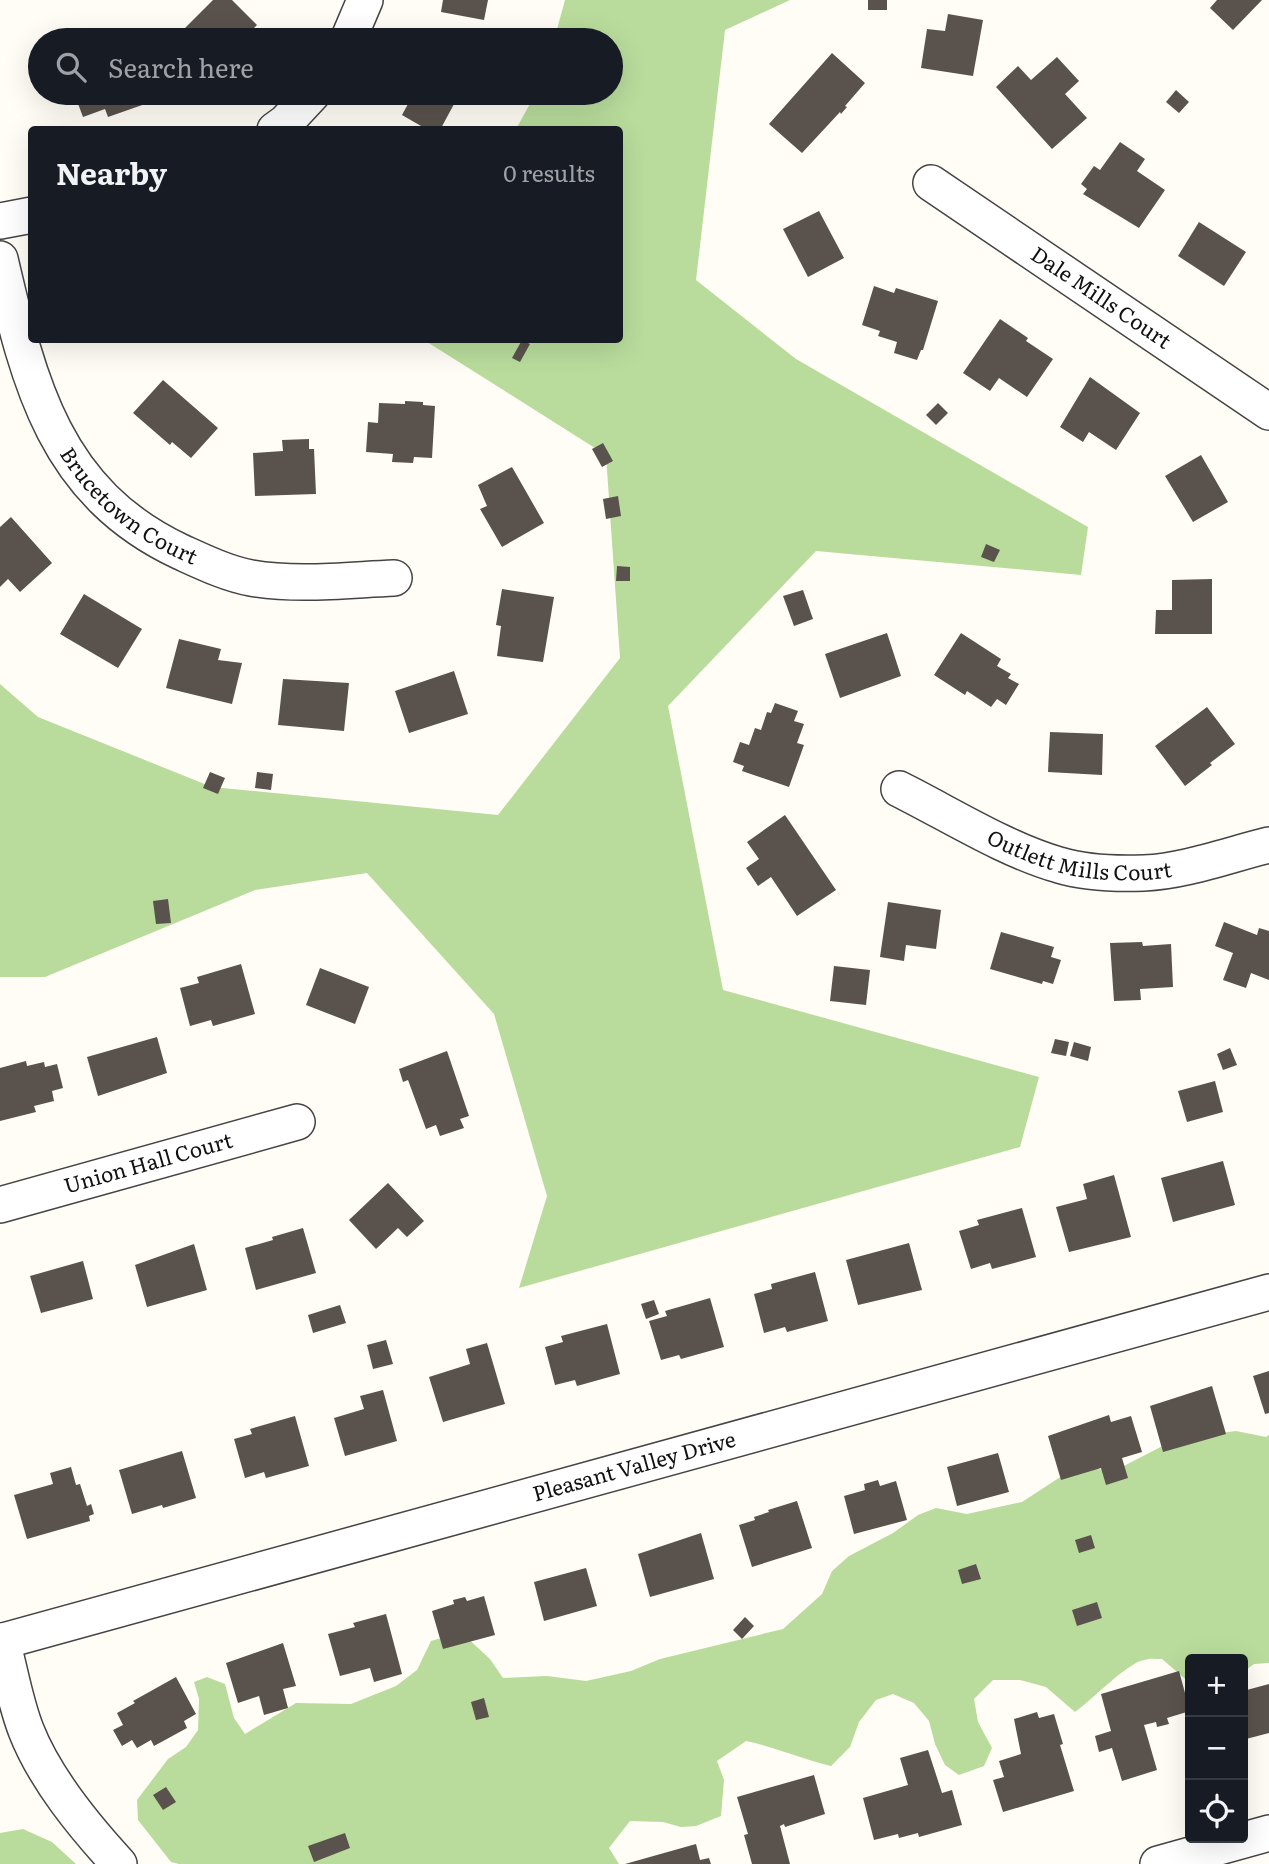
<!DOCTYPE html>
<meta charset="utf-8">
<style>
:root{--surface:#171b24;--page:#20242c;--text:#f1f3f6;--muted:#9ea1a6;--line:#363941}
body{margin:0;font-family:Literata,serif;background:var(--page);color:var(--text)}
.controls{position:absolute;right:21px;bottom:21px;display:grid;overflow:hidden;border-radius:7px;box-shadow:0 7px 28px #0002}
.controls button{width:63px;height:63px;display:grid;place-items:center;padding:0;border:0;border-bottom:2px solid var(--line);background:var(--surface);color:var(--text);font:35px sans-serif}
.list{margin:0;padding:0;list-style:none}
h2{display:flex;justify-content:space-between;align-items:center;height:91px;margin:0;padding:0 28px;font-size:30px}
h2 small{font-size:23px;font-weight:400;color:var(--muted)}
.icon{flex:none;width:38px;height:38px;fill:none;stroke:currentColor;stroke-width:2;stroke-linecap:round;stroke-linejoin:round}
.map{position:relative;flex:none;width:1269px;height:1864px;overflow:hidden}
.search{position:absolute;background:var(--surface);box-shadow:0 7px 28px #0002;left:28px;top:28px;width:595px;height:77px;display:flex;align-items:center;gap:18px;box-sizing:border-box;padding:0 24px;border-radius:38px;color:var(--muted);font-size:26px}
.panel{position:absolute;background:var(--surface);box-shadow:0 7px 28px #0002;left:28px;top:126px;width:595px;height:217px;border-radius:7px}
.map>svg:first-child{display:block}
</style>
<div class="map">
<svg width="1269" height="1864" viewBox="0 0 1269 1864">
<rect width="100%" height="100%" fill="#fffdf5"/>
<!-- forest -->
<g fill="#b9dc9c">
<polygon points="565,0 790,0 725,30 696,280 796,359 1088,527 1081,575 816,551 668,706 723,990 1039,1077 1020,1147 519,1288 547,1196 494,1014 367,873 255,890 45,977 0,977 0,684 38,717 212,787 498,815 620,658 606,455 424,340 620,340 620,130 516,129 536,93 611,93 611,40 554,40"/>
<path d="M1236,1431L1266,1437L1269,1435V1663L1254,1664L1243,1672V1659H1190V1683L1162,1659C1156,1659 1150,1658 1144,1660C1127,1663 1092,1700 1075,1712L1046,1687L1020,1680H993L974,1699L978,1722L992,1748L984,1766L959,1775L945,1765L935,1744L929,1721L914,1703L893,1694L876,1700L859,1722L850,1747L831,1766C802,1759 775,1747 746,1741L717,1761L724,1780L721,1816L696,1826L681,1827L663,1822L630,1821L609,1848L619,1864H179L171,1862L138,1820L137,1800L168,1759L186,1747L198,1730L199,1699L194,1682L207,1677L225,1684L234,1718L245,1734L296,1703L351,1704L396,1686L417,1670L431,1641L451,1635H464L490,1659L503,1678L547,1676L586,1681L631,1671L660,1659L783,1629L822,1594L832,1571L849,1556L893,1533L918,1515L936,1508L967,1514L1022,1502L1074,1468L1116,1470L1176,1439Z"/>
<polygon points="23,1829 52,1842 76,1864 0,1864 0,1833"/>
</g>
<!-- building -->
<g fill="#5a524d">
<polygon points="213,0 232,0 257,25 242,40 176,40 174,39"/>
<polygon points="443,0 488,0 484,20 441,12"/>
<rect x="868" y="0" width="19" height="10"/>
<polygon points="1217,0 1262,0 1233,30 1210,8"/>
<polygon points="948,14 983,20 973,76 921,68 927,29 945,31"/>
<polygon points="832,53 865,83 845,106 847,107 841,114 840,112 802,153 769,124"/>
<polygon points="1057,57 1079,81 1065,94 1087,118 1052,149 996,87 1018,66 1031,80"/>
<polygon points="1176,90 1189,102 1179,113 1166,102"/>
<polygon points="74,93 144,93 148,103 108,117 105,109 83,117"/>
<polygon points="414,93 460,93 440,130 428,130 402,115"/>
<polygon points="1120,142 1145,159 1137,171 1165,190 1139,228 1083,194 1087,189 1081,184 1094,166 1100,170"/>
<polygon points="819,211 844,258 808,277 783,229"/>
<polygon points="1199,222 1246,252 1224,286 1178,256"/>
<polygon points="874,286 894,293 896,288 938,301 923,350 921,350 917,360 894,353 897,342 878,336 880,331 862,325"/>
<polygon points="1000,319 1028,338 1026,341 1053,359 1027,397 999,378 990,391 963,373"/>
<polygon points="522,340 530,344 520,362 512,358"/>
<polygon points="1090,377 1140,413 1116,450 1089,432 1083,442 1060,427"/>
<polygon points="163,380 218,428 191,458 172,442 170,445 133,413"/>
<polygon points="405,401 423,402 423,405 435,406 432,458 414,457 413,463 392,462 393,454 366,452 368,422 378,423 379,403 405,404"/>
<polygon points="938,403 948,413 936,425 926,415"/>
<polygon points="309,439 309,449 314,449 316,494 255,496 253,453 283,451 282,440"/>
<polygon points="603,443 613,461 602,467 592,449"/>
<polygon points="1201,455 1228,502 1193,522 1165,476"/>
<polygon points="512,467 544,523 502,547 480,509 487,506 478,485"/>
<polygon points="618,496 621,516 606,519 603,499"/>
<polygon points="11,517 52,563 20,592 8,579 0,587 0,527"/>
<polygon points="986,544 1000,550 994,562 981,557"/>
<polygon points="617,566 630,567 630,581 616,581"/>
<polygon points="1212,579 1212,634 1155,634 1156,610 1172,610 1172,580"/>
<polygon points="502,589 554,597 543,662 497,656 501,626 496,625"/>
<polygon points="803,590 813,619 794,626 783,596"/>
<polygon points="84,594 142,629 118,668 60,634"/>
<polygon points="887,633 901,676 840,698 825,654"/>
<polygon points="961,633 1001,659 997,666 1011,674 1008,678 1019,684 1006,705 997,699 991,707 967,691 965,695 934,675"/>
<polygon points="179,639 221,649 218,660 242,663 232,704 166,688"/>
<polygon points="454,671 468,714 409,733 395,691"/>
<polygon points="283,679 349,683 344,731 278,725"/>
<polygon points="775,703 798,711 794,721 804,724 797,743 804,745 789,787 742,771 744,766 733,762 740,742 749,745 755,728 761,730 767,712 771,713"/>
<polygon points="1207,707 1235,744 1210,763 1212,765 1185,786 1155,746"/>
<polygon points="1050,732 1103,734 1102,775 1048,772"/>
<polygon points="210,772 225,778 218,794 203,788"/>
<polygon points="257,772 273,774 271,790 255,788"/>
<polygon points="785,815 836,890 797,916 771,877 758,886 746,868 759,859 747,842"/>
<polygon points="168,899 171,923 156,924 153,901"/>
<polygon points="888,902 941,910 936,949 906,945 904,961 880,957"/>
<polygon points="1224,922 1257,935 1259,928 1269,931 1269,980 1251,973 1246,988 1223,980 1233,953 1215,946"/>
<polygon points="1001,932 1054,947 1051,957 1061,960 1053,984 1043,981 1042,984 990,969"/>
<polygon points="1142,942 1143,946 1171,944 1173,987 1140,989 1141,1000 1114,1001 1110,943"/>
<polygon points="241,964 255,1014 213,1026 211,1020 190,1026 180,988 199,983 197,977"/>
<polygon points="834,966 870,970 866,1005 830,1001"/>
<polygon points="320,968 369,987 355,1024 306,1005"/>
<polygon points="157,1037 167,1073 98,1096 87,1057"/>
<polygon points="1055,1039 1069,1042 1066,1056 1051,1053"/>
<polygon points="1074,1042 1091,1047 1088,1061 1070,1056"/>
<polygon points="1230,1048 1237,1065 1223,1070 1217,1054"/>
<polygon points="447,1051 469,1116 460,1119 464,1128 440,1136 436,1125 426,1129 408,1080 403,1082 399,1069"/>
<polygon points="26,1061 27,1066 44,1062 45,1067 57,1064 63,1088 52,1091 54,1101 34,1106 36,1112 0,1121 0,1068"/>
<polygon points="1215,1081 1223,1112 1187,1122 1178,1091"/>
<polygon points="1223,1161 1235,1205 1173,1222 1161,1178"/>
<polygon points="1114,1175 1131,1237 1069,1252 1056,1207 1087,1199 1083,1184"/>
<polygon points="388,1183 424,1221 407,1237 398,1228 376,1249 349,1220"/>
<polygon points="1022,1208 1036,1257 992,1269 990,1263 971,1269 959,1231 979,1225 977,1220"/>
<polygon points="303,1228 316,1273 256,1290 245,1248 273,1240 272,1237"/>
<polygon points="909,1243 922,1290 858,1305 846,1260"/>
<polygon points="194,1244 207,1290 147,1307 135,1265"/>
<polygon points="83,1261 93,1299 41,1313 30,1276"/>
<polygon points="815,1272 828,1321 787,1332 785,1327 764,1333 754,1294 772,1289 771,1284"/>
<polygon points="710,1298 724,1347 681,1359 679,1355 661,1360 649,1321 667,1316 665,1311"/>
<polygon points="654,1300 659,1314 646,1319 641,1304"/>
<polygon points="340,1305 346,1323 313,1333 308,1315"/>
<polygon points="607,1324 620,1374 577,1386 575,1380 555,1385 545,1347 563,1342 561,1336"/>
<polygon points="386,1340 393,1364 373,1369 367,1345"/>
<polygon points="487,1343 505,1404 443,1422 429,1377 470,1364 466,1349"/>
<polygon points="1269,1371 1269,1413 1265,1414 1253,1376"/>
<polygon points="1212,1386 1226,1434 1163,1452 1150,1406"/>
<polygon points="383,1390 397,1441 345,1456 334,1418 364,1409 360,1396"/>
<polygon points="1109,1415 1111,1422 1131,1416 1142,1452 1122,1458 1128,1478 1106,1485 1101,1468 1061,1480 1048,1436"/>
<polygon points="295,1416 309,1466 266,1478 264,1472 245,1478 234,1439 252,1434 250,1429"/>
<polygon points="182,1451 196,1498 163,1508 162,1505 132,1514 119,1470"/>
<polygon points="998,1453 1009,1492 957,1506 947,1467"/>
<polygon points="71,1467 76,1485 80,1484 87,1506 91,1504 94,1514 89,1516 90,1521 27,1539 14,1495 53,1484 50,1473"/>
<polygon points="878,1480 880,1486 896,1481 907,1520 854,1534 844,1496 865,1490 864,1484"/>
<polygon points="797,1501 812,1548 752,1567 739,1525 755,1520 754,1517 769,1512 768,1510"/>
<polygon points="701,1533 714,1579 650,1597 638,1554"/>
<polygon points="1091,1535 1095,1548 1079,1553 1075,1540"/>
<polygon points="976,1564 981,1579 962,1584 958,1570"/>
<polygon points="586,1568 597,1606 544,1621 534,1582"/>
<polygon points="484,1596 495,1635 443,1649 432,1611 454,1604 453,1600 465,1597 467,1601"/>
<polygon points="1097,1602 1102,1618 1077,1626 1072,1610"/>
<polygon points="386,1614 402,1674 374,1682 370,1668 340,1676 328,1634 355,1627 353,1623"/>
<polygon points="745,1617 754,1626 742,1639 733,1630"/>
<polygon points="283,1643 296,1686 283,1689 288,1708 264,1715 259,1696 238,1703 226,1663"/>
<polygon points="1179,1671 1190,1711 1167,1718 1169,1724 1157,1727 1156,1722 1144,1725 1157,1770 1122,1781 1112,1748 1099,1752 1095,1736 1111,1731 1101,1694"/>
<polygon points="176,1677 196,1714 184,1721 187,1728 154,1746 151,1740 137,1748 132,1740 122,1746 113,1730 123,1725 117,1713 135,1703 133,1701"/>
<polygon points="1269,1684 1269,1733 1246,1739 1243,1729 1243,1691"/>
<polygon points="484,1698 489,1717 476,1720 471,1702"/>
<polygon points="1037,1712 1039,1718 1054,1714 1063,1744 1060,1745 1074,1791 1003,1812 993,1780 1004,1777 999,1761 1021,1754 1014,1719"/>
<polygon points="928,1750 942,1793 952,1790 962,1825 919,1837 918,1833 899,1838 898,1834 874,1840 863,1798 908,1785 900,1758"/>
<polygon points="814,1775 825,1814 785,1827 784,1824 780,1826 790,1864 752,1864 744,1835 748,1834 737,1797"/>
<polygon points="166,1787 176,1802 163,1810 153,1795"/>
<polygon points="345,1833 350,1848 314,1862 308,1846"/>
<polygon points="696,1844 700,1860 709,1858 711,1864 625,1864"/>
</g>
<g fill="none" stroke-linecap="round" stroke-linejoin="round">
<defs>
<g id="minor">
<polyline points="348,40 365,0"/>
<polyline points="275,130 286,122 313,93"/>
<path id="s1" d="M931,183L1269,412"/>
<polyline points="0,221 32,215"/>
<path id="s2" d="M0,259C29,384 55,493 181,552C203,562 228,574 251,578C297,586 347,580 394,578"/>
<path id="s3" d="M899,789C949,814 1006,850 1059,865C1085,873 1117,874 1144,873C1186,871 1228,855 1269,845"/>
<path id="s4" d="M0,1205L297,1122"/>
<path d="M2,1641C10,1670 15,1702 26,1730C45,1779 84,1826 119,1864"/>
<path id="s5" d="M0,1642L1269,1292"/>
<polyline points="1158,1864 1269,1833"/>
</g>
</defs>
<!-- minor casing -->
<use href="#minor" stroke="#444" stroke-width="38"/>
<!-- minor -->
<use href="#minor" stroke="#fff" stroke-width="35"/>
</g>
<g text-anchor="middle" stroke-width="7" stroke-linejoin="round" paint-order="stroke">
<!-- street labels -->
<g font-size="21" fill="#111" stroke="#fff">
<text dy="7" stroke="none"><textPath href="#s1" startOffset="205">Dale Mills Court</textPath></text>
<text dy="7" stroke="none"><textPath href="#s2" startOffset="289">Brucetown Court</textPath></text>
<text dy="7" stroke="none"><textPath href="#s3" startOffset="196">Outlett Mills Court</textPath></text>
<text dy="7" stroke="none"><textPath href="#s4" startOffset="154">Union Hall Court</textPath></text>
<text dy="7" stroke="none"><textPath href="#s5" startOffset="658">Pleasant Valley Drive</textPath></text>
</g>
</g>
</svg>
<div class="controls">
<button>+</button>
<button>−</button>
<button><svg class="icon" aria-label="locate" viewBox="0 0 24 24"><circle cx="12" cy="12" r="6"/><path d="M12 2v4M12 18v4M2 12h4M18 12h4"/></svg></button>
</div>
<div class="search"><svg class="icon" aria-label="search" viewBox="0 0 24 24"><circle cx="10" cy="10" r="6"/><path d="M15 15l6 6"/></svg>Search here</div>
<section class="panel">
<h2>Nearby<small>0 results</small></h2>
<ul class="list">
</ul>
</section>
</div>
